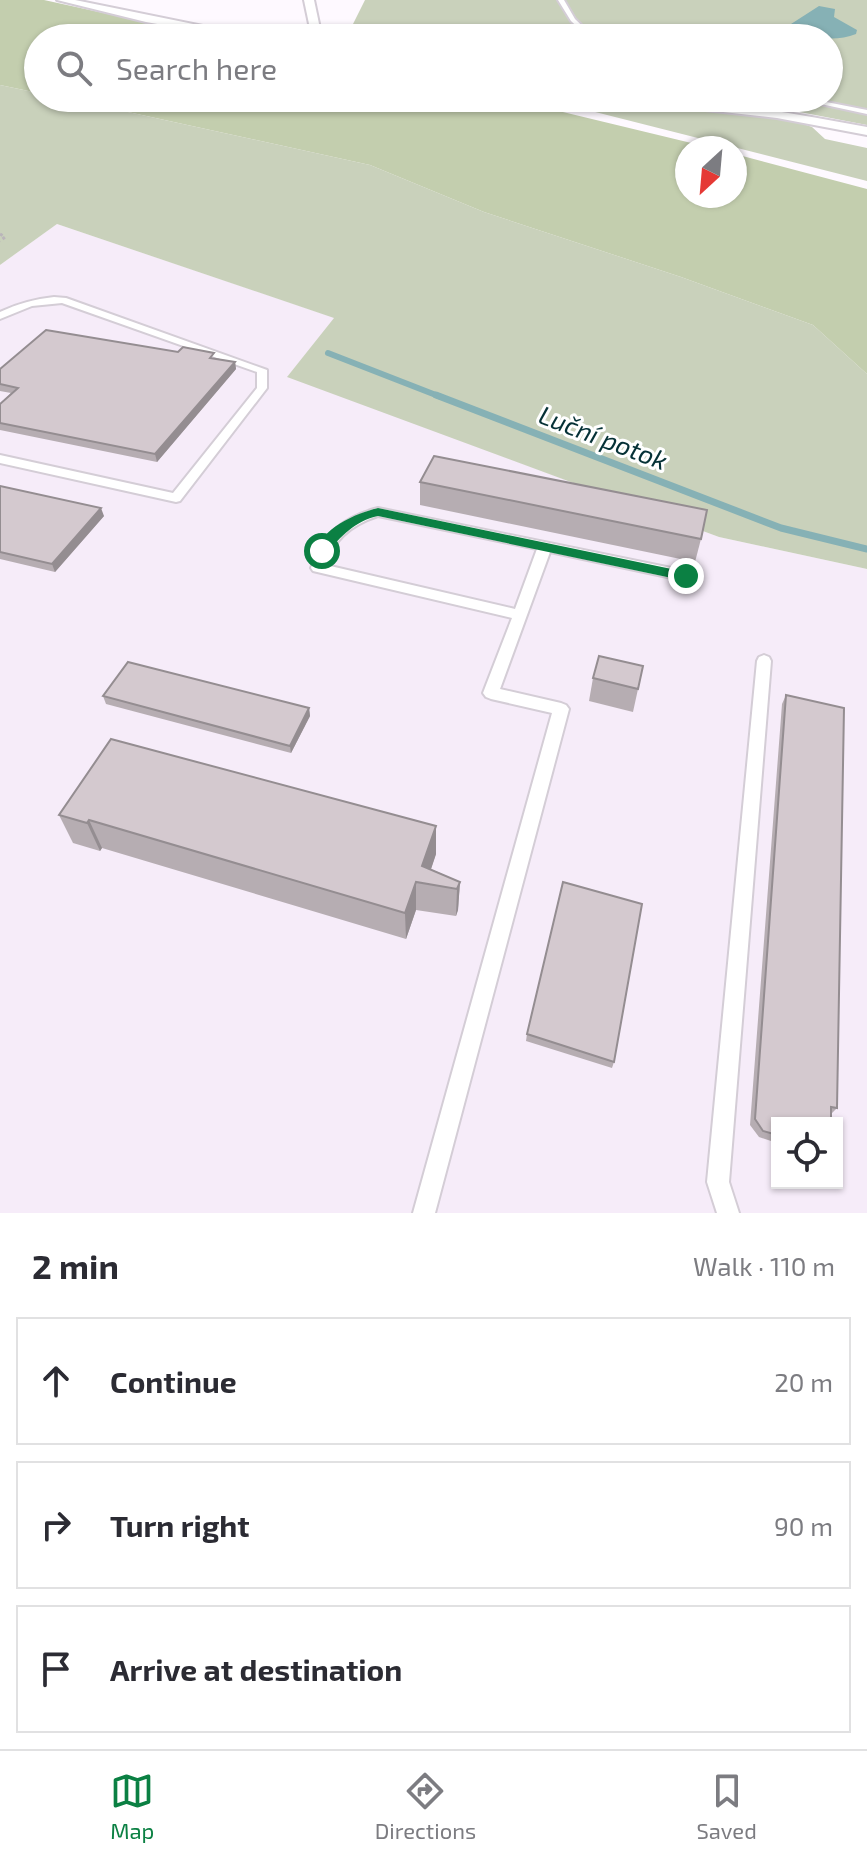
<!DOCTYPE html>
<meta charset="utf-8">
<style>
:root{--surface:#fff;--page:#f7f7f7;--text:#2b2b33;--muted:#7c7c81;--line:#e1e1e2;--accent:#0b8043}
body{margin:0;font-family:"Exo 2",sans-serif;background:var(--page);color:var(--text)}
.controls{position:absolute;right:24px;bottom:24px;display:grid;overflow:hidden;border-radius:0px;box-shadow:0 2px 6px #0004}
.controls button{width:72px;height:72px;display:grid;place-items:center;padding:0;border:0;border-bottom:2px solid var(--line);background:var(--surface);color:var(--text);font:40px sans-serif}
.compass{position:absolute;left:675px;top:136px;width:72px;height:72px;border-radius:50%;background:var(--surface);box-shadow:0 2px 6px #0004;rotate:206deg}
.stop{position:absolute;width:24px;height:24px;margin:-18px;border:6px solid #0b8043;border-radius:50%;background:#fff}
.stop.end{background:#0b8043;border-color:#fff;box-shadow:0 2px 8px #0008}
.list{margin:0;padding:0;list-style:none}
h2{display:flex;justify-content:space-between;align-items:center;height:104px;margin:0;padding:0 32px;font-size:34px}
h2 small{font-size:26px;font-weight:400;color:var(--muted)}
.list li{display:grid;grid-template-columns:52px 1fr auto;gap:24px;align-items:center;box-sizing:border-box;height:128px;margin:0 16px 16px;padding:0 16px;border:2px solid var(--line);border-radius:0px}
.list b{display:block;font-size:30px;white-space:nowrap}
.list em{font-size:26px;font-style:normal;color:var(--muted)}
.icon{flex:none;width:44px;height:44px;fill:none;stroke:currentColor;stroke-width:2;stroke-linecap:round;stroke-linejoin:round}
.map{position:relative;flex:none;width:867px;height:1213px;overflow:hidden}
.search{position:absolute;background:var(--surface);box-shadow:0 2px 6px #0004;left:24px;right:24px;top:24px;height:88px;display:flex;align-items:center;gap:20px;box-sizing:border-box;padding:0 28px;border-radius:44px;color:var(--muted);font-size:30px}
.sheet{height:536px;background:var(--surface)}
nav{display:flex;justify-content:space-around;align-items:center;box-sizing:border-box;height:112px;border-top:2px solid var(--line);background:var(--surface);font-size:22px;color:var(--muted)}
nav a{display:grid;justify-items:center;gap:4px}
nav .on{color:var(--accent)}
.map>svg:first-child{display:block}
</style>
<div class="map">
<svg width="867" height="1213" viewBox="0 0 867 1213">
<rect width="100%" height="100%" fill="#fef9ff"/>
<!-- built -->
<path fill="#f6ecf9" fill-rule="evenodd" d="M57,224L335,318L288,376L719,537L867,569V1213H0V265ZM777,1123H837V1183H777Z"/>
<!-- green -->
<g fill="#c9d1bb">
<polygon points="365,0 867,0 867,125 784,109 681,98 829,98 829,38 346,38"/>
<polygon points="0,85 38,93 38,98 64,98 370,165 484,212 681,277 813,325 867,374 867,569 719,537 287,377 334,318 57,224 0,265"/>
<polygon points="540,98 603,98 792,120 812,127 825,139 867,148 867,181"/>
</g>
<!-- forest -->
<g fill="#c3ceae">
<polygon points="0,0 44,0 218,38 38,38 38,93 0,85"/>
<polygon points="64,98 505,98 712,148 687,148 687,196 735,196 735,154 867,189 867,374 813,325 681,277 484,212 370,165"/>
</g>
<!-- water -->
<path fill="#86b1b5" d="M819,6L835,9L834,17L857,30L856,34C836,42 812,39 793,29L791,24Z"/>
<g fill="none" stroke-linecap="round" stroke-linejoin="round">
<!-- stream-far1 -->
<polyline stroke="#86b1b5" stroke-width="6" points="328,353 441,397"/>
<!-- stream -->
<polyline stroke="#86b1b5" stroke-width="7" points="436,395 781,528 867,549"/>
<defs>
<g id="service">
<polygon points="558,0 564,0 575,19 595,38 589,38 571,21"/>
<polygon points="793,98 806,98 867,110 867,114"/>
<path d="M54,297L66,298L267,370V388L180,501L176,502L0,463V455L173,493L257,388V372L62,303L32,306L0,319V312C17,304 35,299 54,297Z"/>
<path d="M378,508L686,571L693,576L686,581L550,552L500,689L561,703L566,705L569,709L435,1213H413L552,713L491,699L486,697L483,693L512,618L313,571L311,568C322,534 344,517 378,508ZM378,516L537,549L515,609L326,565C333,539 353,524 378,516Z"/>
<polygon points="764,655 769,657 771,661 729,1182 739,1213 717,1213 707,1182 757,661 759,657"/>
</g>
<g id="minor">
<polygon points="57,0 75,0 262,38 238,38 146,22"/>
<polygon points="304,0 314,0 322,38 312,38"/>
<path d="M626,98C707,98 787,112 867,127V135L777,118L632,102Z"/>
</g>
</defs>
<!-- service casing -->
<use href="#service" stroke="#d4cdd6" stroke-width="4"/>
<!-- minor casing -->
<use href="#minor" stroke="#d4cdd6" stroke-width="4"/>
<!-- path -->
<polyline stroke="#bab5ba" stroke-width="3" stroke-dasharray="3 3" stroke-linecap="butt" points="0,234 5,237 0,241"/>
<!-- service -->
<use href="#service" fill="#fff" fill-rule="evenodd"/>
<!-- minor -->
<use href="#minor" fill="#fff" fill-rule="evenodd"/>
</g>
<!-- wall -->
<g fill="#b6adb2">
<polygon points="215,358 235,362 236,369 157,462 0,430 0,404 11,393 0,391 0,369"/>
<polygon points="420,482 701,539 695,562 420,505"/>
<polygon points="0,486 104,516 55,572 0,559"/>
<polygon points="643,666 633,712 589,701 593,678"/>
<polygon points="786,695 837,1108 831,1114 777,1123 777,1143 759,1137 750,1125 782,704"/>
<polygon points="103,696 309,708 310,716 291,753 106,704"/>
<polygon points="59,815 436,854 431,869 460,882 458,910 456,916 416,910 406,939 102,848 100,851 73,843"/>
<polygon points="527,1034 614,1062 612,1068 526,1041"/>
</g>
<!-- shaded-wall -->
<g fill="#948d91">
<polygon points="235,362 236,369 157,462 155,454"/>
<polygon points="101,508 104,516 55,572 52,564"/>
<polygon points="309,708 310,716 291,753 290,746"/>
<polygon points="89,820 102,848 100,851 87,823"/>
<polygon points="436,826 436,854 426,884 422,866"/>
<polygon points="416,882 416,910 406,939 405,913"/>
<polygon points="460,882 458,910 456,916 457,889"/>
</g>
<!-- building -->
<g fill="#d4c9cf" stroke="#948d91" stroke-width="2">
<polygon points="46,330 178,352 183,347 214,353 210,358 235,362 155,454 0,423 0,404 18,388 0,384 0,369"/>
<polygon points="434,456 707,510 701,539 420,482"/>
<polygon points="0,486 101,508 52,564 0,552"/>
<polygon points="599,656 643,666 638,689 593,678"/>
<polygon points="128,662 309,708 290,746 103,696"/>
<polygon points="786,695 844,708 837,1108 831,1107 831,1123 777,1123 777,1135 763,1131 755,1119"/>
<polygon points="111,739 436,826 422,866 460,882 457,889 416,882 405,913 89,820 87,823 59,815"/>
<polygon points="563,882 642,904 614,1062 527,1034"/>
</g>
<!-- route -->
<path fill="#0b8043" d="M378,508L686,572L692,576L686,581L378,516C355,521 341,536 326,554H317C318,529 357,513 378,508Z"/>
<g text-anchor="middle" stroke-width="6" stroke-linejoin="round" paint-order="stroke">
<!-- water labels -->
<g font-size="26" font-style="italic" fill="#053136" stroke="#fff">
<text transform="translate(603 438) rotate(21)" y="9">Luční potok</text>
</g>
</g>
</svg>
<div class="controls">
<button><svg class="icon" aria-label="locate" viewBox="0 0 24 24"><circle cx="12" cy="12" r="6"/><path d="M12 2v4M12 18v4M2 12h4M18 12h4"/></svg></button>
</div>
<svg class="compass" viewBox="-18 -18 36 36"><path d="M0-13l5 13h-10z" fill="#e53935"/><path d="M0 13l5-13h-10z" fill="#7c7c81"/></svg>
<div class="stop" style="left:322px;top:551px"></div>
<div class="stop end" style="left:686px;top:576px"></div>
<div class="search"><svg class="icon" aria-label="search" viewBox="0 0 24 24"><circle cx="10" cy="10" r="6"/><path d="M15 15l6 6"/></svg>Search here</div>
</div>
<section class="sheet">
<h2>2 min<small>Walk · 110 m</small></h2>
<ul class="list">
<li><svg class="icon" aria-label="ahead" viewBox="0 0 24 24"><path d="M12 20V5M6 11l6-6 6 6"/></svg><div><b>Continue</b></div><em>20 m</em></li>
<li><svg class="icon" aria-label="right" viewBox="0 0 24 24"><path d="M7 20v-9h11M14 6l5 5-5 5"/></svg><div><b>Turn right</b></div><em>90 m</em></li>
<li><svg class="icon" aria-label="arrive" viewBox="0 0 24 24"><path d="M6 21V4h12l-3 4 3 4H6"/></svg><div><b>Arrive at destination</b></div></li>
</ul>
</section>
<nav>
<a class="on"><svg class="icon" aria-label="map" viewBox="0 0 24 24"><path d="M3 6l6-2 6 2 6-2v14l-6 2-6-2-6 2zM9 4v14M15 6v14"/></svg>Map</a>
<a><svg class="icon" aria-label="directions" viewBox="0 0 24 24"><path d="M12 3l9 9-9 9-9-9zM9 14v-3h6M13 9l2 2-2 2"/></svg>Directions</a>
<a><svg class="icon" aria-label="saved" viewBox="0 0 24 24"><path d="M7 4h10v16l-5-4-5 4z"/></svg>Saved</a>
</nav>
